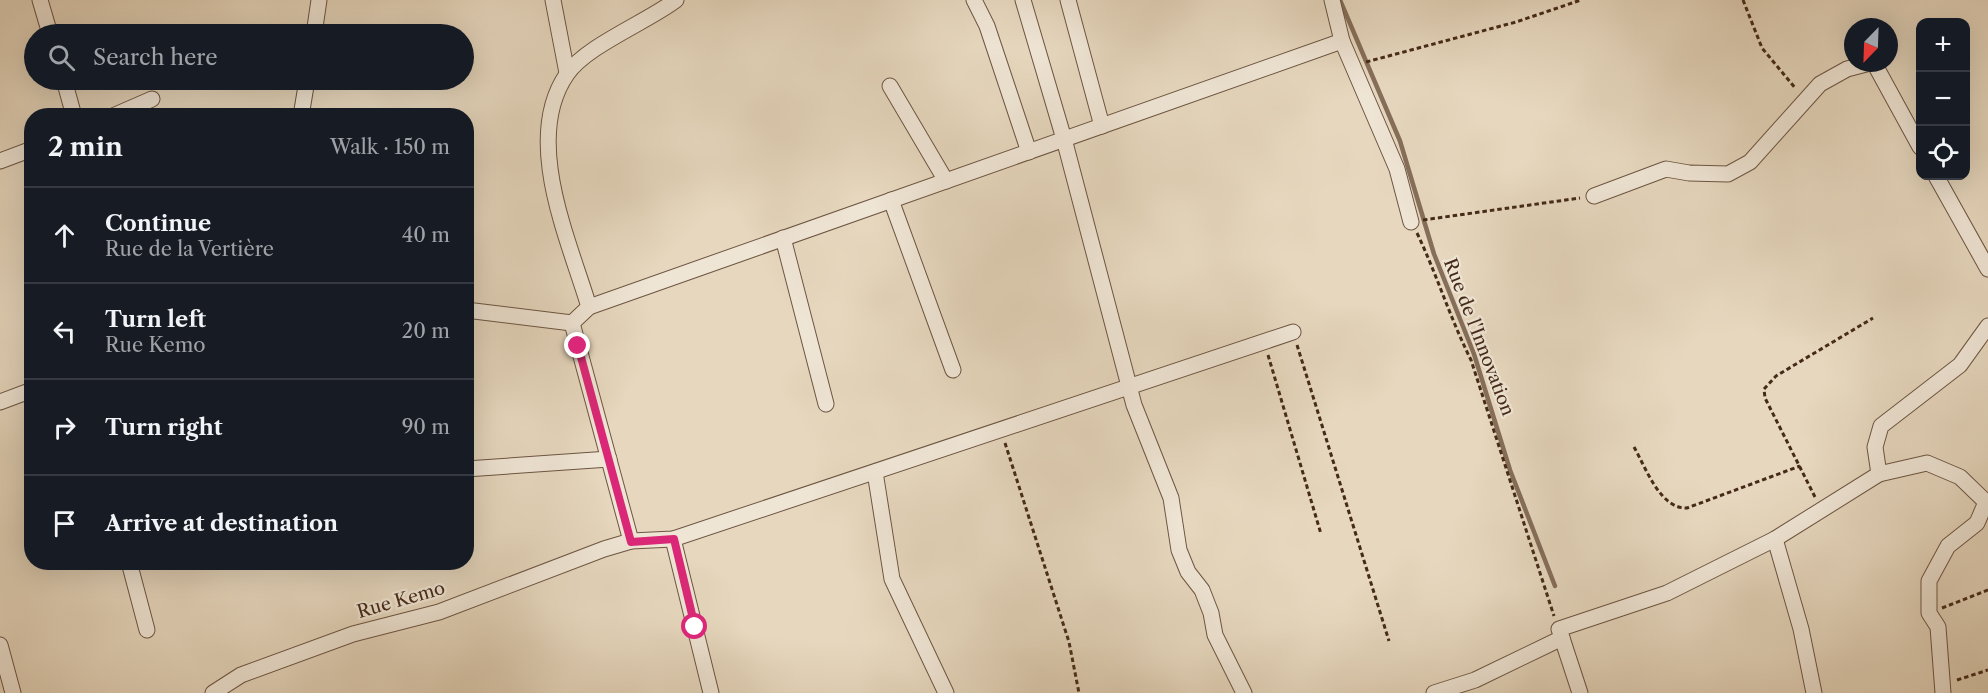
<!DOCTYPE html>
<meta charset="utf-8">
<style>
:root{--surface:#171b24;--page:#242831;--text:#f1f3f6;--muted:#9ea1a6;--line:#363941}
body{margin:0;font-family:"Libre Caslon Text",serif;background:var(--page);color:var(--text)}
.controls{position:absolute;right:18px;top:18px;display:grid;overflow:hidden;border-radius:12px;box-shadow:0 6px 24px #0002}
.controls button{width:54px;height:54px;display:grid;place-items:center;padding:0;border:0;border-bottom:2px solid var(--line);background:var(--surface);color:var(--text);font:30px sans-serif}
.compass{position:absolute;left:1844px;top:18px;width:54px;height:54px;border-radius:50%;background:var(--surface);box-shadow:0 6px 24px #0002;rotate:203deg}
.stop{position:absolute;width:18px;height:18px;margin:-14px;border:4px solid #db2777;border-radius:50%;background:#fff}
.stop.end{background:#db2777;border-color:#fff;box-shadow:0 2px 6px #0008}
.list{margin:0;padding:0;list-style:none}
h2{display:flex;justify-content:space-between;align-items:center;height:78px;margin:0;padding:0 24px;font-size:26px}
h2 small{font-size:20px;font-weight:400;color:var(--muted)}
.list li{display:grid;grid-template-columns:39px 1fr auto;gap:18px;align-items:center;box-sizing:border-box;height:96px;padding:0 24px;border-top:2px solid var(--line)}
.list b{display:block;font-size:22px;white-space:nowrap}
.list p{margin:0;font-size:20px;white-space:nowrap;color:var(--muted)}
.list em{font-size:20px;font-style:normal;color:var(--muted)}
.icon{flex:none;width:33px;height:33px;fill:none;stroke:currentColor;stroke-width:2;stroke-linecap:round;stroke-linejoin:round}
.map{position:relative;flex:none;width:1988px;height:693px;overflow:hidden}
.search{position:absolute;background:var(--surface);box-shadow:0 6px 24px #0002;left:24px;top:24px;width:450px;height:66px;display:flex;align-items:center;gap:15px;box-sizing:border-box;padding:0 21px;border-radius:33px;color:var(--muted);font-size:22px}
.panel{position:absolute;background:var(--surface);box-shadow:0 6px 24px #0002;left:24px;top:108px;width:450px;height:462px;border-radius:24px}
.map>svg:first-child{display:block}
</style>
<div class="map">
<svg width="1988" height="693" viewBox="0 0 1988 693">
<rect width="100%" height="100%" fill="#e6d7be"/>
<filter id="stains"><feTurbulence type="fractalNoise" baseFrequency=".00333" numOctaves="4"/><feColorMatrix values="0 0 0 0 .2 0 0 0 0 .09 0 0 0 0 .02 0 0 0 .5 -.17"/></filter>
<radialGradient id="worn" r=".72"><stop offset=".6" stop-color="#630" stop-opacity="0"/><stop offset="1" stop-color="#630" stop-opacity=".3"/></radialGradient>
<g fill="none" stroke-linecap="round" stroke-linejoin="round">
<!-- stream -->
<polyline stroke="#856e5a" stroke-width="4.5" points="1340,0 1400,141 1434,254 1474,354 1510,470 1555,586"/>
<defs>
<g id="minor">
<polyline points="40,0 50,34"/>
<polyline points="553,0 567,73"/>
<polyline points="974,0 987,26 1029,152"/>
<polyline points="1023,0 1064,139 1134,405 1171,498 1179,550 1188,572 1202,590 1211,613 1215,635 1244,693"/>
<polyline points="1068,0 1102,126"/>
<polyline points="1332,0 1342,41 1397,169 1411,222"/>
<polyline points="314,34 319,0"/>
<polyline points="1874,63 1920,147"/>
<polyline points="64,80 74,116"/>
<polyline points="890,86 946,181"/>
<polyline points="113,116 152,99"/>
<polyline points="301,116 307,80"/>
<polyline points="0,161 32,149"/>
<polyline points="1936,176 1988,269"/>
<polyline points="1594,196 1666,169 1689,173 1728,174 1750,162 1820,84 1847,69 1870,63"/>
<polyline points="891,200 953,370"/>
<polyline points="783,238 826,404"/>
<path d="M589,307C569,240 522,139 567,74C586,46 647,22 676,0"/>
<polyline points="466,310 572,323"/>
<polyline points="0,402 32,390"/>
<polyline points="466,469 609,459"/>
<polyline points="875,472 892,579 946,693"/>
<polyline points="1879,474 1927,463 1960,477 1986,502 1977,523 1948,546 1929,581 1929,613 1938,627 1943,693"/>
<polyline points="673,539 711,693"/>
<polyline points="1775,539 1801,629 1814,693"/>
<polyline points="631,541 572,323 589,307 1342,41"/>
<polyline points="129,562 147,630"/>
<polyline points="0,645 13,693"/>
<polyline points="213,693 241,675 353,634 439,612 604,549 631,541 673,539 1293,332"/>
<polyline points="1434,693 1475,680 1562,638"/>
<polyline points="1580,693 1559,629 1667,593 1775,539 1879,474 1875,447 1881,426 1960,365 1988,326"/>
</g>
</defs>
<!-- minor casing -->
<use href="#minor" stroke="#6d5542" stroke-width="17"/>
<!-- path -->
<g stroke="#452a19" stroke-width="3" stroke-dasharray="4.5 3" stroke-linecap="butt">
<polyline points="1743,0 1762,48 1796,89"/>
<polyline points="1366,62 1516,22 1581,0"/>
<polyline points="1423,220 1580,198"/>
<path d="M1417,233C1437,275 1450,318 1471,360L1554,616"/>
<polyline points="1297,345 1389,641"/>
<polyline points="1268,355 1321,534"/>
<polyline points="1005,443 1069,642 1079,693"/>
<path d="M1634,447C1646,468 1660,509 1687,508L1800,466"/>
<polyline points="1815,497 1765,398 1764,389 1776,376 1873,318"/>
<polyline points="1942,608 1988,590"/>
<polyline points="1957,680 1988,670"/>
</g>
<!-- minor -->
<use href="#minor" stroke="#efe5d5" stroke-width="15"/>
</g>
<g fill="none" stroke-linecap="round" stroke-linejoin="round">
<!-- route -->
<polyline stroke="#db2777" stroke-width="8" points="578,346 631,542 674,539 695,627"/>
</g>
<g text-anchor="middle" stroke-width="4.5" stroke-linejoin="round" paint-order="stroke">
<!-- street labels -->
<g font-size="18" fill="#452a19" stroke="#efe5d5">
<text transform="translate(1479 337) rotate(69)" y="6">Rue de l'Innovation</text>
<text transform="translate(401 600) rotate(-16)" y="6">Rue Kemo</text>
</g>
</g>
<rect width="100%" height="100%" filter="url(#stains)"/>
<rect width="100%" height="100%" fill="url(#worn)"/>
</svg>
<div class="controls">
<button>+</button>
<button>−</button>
<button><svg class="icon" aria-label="locate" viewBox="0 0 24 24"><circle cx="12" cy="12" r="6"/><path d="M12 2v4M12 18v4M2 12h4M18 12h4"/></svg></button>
</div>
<svg class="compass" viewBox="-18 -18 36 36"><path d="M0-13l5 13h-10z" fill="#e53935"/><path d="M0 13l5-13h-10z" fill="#9ea1a6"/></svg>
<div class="stop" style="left:695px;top:627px"></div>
<div class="stop end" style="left:578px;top:346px"></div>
<div class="search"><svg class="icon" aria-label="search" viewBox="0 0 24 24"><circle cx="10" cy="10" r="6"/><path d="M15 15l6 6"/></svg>Search here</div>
<section class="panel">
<h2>2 min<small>Walk · 150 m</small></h2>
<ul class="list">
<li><svg class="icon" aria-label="ahead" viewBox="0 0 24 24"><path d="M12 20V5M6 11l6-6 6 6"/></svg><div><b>Continue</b><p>Rue de la Vertière</p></div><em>40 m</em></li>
<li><svg class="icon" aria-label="left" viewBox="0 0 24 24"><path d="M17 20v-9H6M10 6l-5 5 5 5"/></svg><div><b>Turn left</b><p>Rue Kemo</p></div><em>20 m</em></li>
<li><svg class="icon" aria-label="right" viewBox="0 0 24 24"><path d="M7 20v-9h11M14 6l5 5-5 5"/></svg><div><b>Turn right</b></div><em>90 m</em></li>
<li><svg class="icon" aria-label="arrive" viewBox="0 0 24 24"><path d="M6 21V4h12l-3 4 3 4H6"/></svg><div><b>Arrive at destination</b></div></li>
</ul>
</section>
</div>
